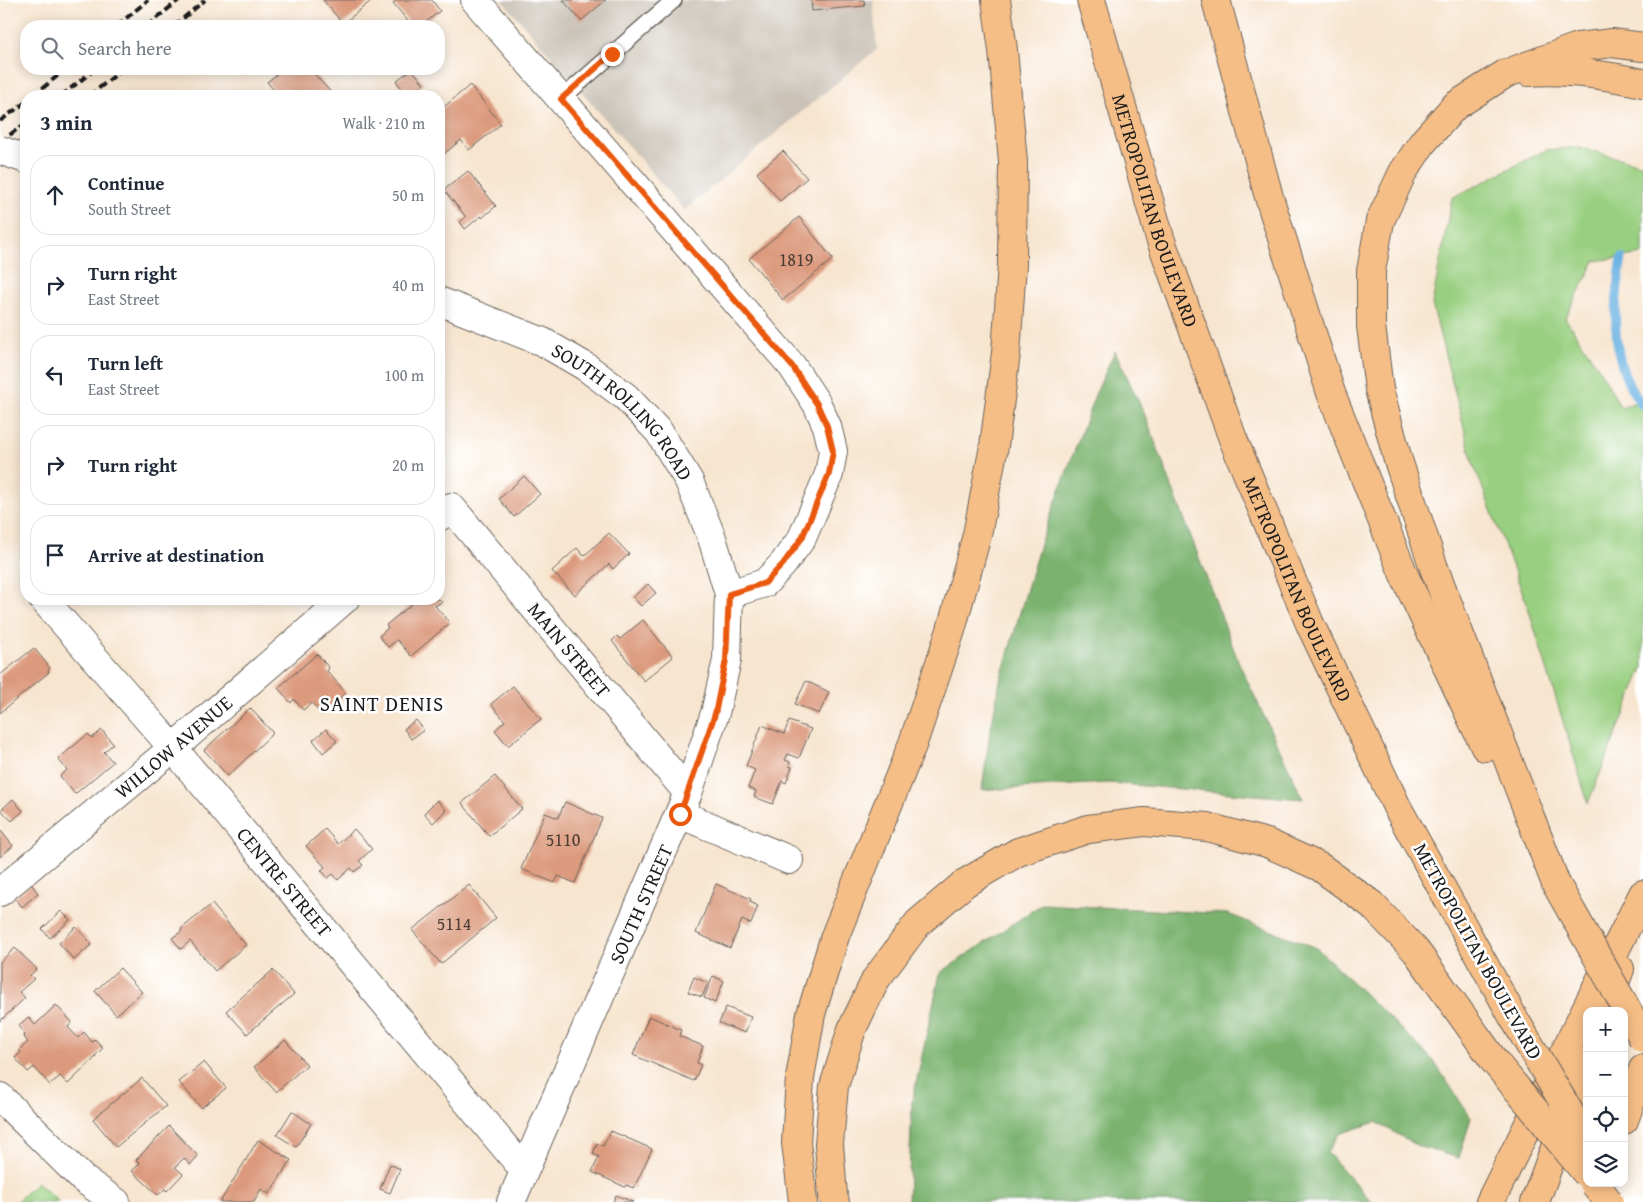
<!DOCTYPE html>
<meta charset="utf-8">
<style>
:root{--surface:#fff;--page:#f2f2f3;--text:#1f2937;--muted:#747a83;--line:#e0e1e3}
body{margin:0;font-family:"Gentium Book Plus",serif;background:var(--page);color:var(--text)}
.controls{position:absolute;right:15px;bottom:15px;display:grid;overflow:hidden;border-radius:10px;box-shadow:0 2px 12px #0003}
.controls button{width:45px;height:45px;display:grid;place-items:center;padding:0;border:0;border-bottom:1px solid var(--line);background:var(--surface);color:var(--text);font:25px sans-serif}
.stop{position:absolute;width:15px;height:15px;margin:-11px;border:4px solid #ea580c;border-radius:50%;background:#fff}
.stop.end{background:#ea580c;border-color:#fff;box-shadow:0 1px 5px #0008}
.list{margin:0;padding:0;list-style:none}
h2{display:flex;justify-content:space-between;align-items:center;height:65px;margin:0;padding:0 20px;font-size:21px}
h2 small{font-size:16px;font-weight:400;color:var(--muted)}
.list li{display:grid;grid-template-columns:32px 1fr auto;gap:15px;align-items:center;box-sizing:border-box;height:80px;margin:0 10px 10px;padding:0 10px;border:1px solid var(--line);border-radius:20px}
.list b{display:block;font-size:19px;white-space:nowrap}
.list p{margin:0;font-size:16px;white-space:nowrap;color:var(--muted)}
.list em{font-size:16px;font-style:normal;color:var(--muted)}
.icon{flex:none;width:28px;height:28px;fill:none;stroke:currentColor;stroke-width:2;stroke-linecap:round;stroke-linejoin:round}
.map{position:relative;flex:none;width:1643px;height:1202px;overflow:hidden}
.search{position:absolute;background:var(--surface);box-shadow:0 2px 12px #0003;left:20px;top:20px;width:425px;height:55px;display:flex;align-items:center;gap:12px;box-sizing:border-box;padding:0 18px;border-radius:20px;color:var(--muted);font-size:19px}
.panel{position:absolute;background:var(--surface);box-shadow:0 2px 12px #0003;left:20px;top:90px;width:425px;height:515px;border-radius:20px}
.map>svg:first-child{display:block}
</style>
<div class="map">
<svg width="1643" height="1202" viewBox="0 0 1643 1202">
<rect width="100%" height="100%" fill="#fff"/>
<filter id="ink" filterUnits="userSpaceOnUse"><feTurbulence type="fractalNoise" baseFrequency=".02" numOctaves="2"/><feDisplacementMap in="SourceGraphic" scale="10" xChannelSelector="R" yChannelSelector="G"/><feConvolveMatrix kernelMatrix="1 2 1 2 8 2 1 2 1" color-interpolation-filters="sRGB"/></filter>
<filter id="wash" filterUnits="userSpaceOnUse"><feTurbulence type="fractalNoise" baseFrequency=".0096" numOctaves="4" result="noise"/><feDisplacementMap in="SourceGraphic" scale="20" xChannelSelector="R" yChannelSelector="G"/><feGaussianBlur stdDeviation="1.12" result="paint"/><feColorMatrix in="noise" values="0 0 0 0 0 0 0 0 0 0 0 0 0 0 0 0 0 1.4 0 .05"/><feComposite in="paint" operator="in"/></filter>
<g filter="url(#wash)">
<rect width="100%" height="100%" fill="#f7e5cf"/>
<!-- industrial -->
<polygon fill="#cbc3b8" points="502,0 873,0 877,49 684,210"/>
<!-- green -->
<g fill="#99cf80" stroke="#5a764e">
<polygon points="1579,147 1643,165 1643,254 1595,261 1565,318 1600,370 1621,408 1643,399 1643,668 1588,803 1527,604 1473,463 1432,304 1452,198 1546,150"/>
<polygon points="37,1182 59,1202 16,1202"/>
</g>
<!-- forest -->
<g fill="#7ab26e" stroke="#4b6745">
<polygon points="1115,351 1144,413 1239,663 1303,799 1108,783 982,790 989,738 1000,681 1040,544 1095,395"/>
<polygon points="1042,904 1228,914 1317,948 1433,1060 1471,1118 1459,1158 1420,1147 1376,1122 1339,1134 1327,1152 1372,1202 908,1202 912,1102 940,973"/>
</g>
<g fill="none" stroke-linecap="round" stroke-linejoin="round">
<!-- stream -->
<path stroke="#6cb3e3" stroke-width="9" d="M1622,258C1615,301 1610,342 1628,383C1632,391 1638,399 1643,406"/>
</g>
<g id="blocks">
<!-- building -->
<g fill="#db9a7d">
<polygon points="323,0 372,0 343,24"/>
<polygon points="397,0 432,0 440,11 421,26 412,26 393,3"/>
<polygon points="563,0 606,0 581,21"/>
<polygon points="811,0 864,0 865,6 812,11"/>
<polygon points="283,69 310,69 334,96 279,96 267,82"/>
<polygon points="412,69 424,84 408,96 396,81"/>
<polygon points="470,85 501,124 469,150 461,140 439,158 439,111"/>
<polygon points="783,151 807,178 780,201 757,173"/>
<polygon points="468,171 496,206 482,218 481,216 465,229 460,222 466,217 444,190"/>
<polygon points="799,217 833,259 783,300 749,259"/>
<polygon points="524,476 540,494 514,517 499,499"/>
<polygon points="609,533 629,554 613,569 609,564 575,595 552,571 577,548 584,556"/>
<polygon points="648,584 656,593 641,606 633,597"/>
<polygon points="418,599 439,599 442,602 435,606 450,623 411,656 397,640 388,647 379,636 388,628 386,625"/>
<polygon points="643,620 673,657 644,681 612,641 617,636 620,639"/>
<polygon points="34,648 50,668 48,670 49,672 0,713 0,675"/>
<polygon points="317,654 329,668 327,671 346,693 322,715 312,703 303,710 294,699 291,703 278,688"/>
<polygon points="806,681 829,692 819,714 795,704"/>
<polygon points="513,686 541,719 508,746 495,730 505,721 491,704"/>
<polygon points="250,708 273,733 228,776 204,750"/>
<polygon points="416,720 424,730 411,739 404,729"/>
<polygon points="789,721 811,729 799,758 788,754 785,760 790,762 789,766 792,767 786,783 782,781 773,804 754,797 756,791 748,788 755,770 746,766 762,725 784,734"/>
<polygon points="326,729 337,741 323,753 313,740"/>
<polygon points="102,730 113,744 104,752 113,762 75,794 60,776 67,770 58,759 88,734 92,738"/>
<polygon points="495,776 522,809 489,836 462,803"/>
<polygon points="13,799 23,811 12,821 1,810"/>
<polygon points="437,800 446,810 433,823 424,813"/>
<polygon points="565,802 602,818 575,883 558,876 555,883 521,869 545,813 558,818"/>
<polygon points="325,829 338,844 354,829 372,849 359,861 363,865 354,872 351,868 338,880 333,874 328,878 321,870 325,867 306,846"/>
<polygon points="0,830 13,846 0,857"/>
<polygon points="31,884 38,893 22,907 15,898"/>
<polygon points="716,884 751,899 750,902 758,906 751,924 742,920 730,948 696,933"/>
<polygon points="469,885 496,918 441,964 412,930"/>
<polygon points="212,904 246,945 215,971 190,941 181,949 172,938 182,931 181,929"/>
<polygon points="61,911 70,920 50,938 42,929"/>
<polygon points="76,927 92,944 74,960 59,943"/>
<polygon points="15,948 37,969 30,975 34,979 19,992 25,998 0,1021 0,962"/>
<polygon points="120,968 142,992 116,1015 95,991"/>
<polygon points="273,970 294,994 247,1034 226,1011"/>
<polygon points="713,976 724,981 715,1003 704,998"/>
<polygon points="694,977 708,983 702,997 688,992"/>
<polygon points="56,1005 72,1022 68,1027 78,1038 84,1032 92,1042 95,1039 103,1048 95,1056 96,1057 68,1084 60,1076 50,1085 34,1067 28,1072 15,1058 21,1052 19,1050 28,1042 23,1036 25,1034 18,1026 28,1017 35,1025"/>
<polygon points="726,1007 751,1017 745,1033 719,1023"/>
<polygon points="649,1016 681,1030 679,1036 703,1046 697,1063 701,1065 694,1081 633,1055"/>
<polygon points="285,1040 307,1065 276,1092 254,1067"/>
<polygon points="204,1062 226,1088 201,1108 179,1082"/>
<polygon points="142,1078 166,1106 116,1147 93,1119"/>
<polygon points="292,1111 311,1124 296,1147 277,1135"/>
<polygon points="169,1126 198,1156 190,1165 184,1158 175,1167 183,1174 167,1191 165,1189 158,1195 132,1171 140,1163 136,1160"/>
<polygon points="611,1131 652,1149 634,1188 626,1185 625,1187 592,1172 599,1157 593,1154 597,1143 603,1146"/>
<polygon points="258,1140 291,1160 269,1194 261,1189 254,1202 220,1202"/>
<polygon points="390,1164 400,1169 390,1193 380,1189"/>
<polygon points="616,1195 633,1202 613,1202"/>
</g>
</g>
</g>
<g filter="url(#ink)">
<use href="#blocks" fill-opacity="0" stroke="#69625b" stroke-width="1"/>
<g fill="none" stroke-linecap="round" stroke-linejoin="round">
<defs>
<polyline id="service" points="561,99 674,0"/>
<g id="minor">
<polyline points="475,0 792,366 817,404 827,426 833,451 829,474 802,538 783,564 765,583 729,594"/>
<path id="s1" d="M439,517L451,507L688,793"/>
<path id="s2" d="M43,599L173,748L524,1170"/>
<polyline points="680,814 789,860"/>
<path id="s3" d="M0,892L173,748L345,599"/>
<polyline points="0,1097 83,1179 116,1202"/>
</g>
<g id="tertiary">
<path id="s4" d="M439,301L543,342L586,367L626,397L659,432L689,481L712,538L729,594L727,660L715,713L688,793L511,1202"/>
</g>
<g id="primary">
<polyline points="1605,1011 1620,969"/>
<polyline points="1624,1120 1643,1069"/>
<polyline points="1535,1202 1587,1061"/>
</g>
<g id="motorway">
<path id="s5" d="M1091,0L1160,238L1233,439L1310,624L1397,807L1512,1015"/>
<polyline points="1216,0 1269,197 1331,393 1404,575 1485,747"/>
<path d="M1529,72C1567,69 1606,75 1643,83"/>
<polyline points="1556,884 1434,568 1398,460 1379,389 1371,326 1371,271 1380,221 1403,172 1423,142 1455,106 1505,74 1578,47 1612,43 1643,47"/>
<polyline points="803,1202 796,1143 800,1078 811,1014 835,936 913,743 951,630 977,535 994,446 1006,353 1012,264 1013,162 1003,50 996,0"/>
<polyline points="835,1202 833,1196 829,1144 834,1086 852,1029 876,979 918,923 965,883 1018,852 1088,829 1144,822 1207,827 1267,843 1320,867 1371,904 1416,951 1495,1062"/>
<polyline points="1490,1202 1643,894"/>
</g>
</defs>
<!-- service casing -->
<use href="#service" stroke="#69625b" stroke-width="18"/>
<!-- minor casing -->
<use href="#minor" stroke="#69625b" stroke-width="30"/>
<!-- tertiary casing -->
<use href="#tertiary" stroke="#69625b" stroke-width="30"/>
<!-- primary casing -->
<use href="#primary" stroke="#69625b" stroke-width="30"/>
<!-- motorway casing -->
<use href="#motorway" stroke="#69625b" stroke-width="30"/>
<!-- service -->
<use href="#service" stroke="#fff" stroke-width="15"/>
<!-- minor -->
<use href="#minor" stroke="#fff" stroke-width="28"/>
<!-- tertiary -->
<use href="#tertiary" stroke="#fff" stroke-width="28"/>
<!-- primary -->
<use href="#primary" stroke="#f6be87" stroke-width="28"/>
<!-- motorway -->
<use href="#motorway" stroke="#f6be87" stroke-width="28"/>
<!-- rail -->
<g stroke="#1c1c1c" stroke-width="4" stroke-dasharray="8 4" stroke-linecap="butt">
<polyline points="117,26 148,0"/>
<polyline points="147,26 179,0"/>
<polyline points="174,26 205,0"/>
<polyline points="33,96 66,69"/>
<polyline points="61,96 95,69"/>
<polyline points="89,96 123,69"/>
<polyline points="0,121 26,102"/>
<polyline points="0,142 26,123"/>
<polyline points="0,164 26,145"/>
</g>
<defs>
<polyline id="tertiary-bridge" points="0,150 26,159"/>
<g id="motorway-bridge">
<polyline points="1556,884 1643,1038"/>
<polyline points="1512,1015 1587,1142"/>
<polyline points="1495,1062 1587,1174"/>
<polyline points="1594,1183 1609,1202"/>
</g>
</defs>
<!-- tertiary-bridge casing -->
<use href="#tertiary-bridge" stroke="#69625b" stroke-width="30" stroke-linecap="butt"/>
<!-- motorway-bridge casing -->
<use href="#motorway-bridge" stroke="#69625b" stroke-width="30" stroke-linecap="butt"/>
<!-- tertiary-bridge -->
<use href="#tertiary-bridge" stroke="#fff" stroke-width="28"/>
<!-- motorway-bridge -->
<use href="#motorway-bridge" stroke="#f6be87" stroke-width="28"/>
</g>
</g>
<g fill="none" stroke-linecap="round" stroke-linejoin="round" filter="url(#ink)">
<!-- route -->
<polyline stroke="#ea580c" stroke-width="6" points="612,54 561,99 792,366 817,404 827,426 833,451 829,474 802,538 783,564 765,583 729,594 726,660 715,714 680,814"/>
</g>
<g text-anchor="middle" stroke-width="5" stroke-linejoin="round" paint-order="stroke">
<!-- number labels -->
<g font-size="18" fill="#4c3c34">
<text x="796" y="266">1819</text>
<text x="563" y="846">5110</text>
<text x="454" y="930">5114</text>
</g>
<!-- street labels -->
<g font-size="20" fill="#1c1c1c" stroke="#fff">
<text dy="7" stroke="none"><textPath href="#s5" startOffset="220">METROPOLITAN BOULEVARD</textPath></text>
<text dy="7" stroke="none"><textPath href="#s4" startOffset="219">SOUTH ROLLING ROAD</textPath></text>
<text dy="7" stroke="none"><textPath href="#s5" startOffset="625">METROPOLITAN BOULEVARD</textPath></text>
<text dy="7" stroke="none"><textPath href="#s1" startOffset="201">MAIN STREET</textPath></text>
<text dy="7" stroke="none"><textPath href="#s3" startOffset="226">WILLOW AVENUE</textPath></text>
<text dy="7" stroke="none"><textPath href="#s2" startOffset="372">CENTRE STREET</textPath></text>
<text transform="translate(641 904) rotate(-66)" y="7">SOUTH STREET</text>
<text transform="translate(1478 951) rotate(61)" y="7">METROPOLITAN BOULEVARD</text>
</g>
<!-- neighbourhood labels -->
<g font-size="21" letter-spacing="1" fill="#1c1c1c" stroke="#fff">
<text x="382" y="711">SAINT DENIS</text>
</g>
</g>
</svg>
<div class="controls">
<button>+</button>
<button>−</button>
<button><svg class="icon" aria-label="locate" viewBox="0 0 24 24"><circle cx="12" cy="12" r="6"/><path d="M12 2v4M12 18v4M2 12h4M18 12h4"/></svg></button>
<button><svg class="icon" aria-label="layers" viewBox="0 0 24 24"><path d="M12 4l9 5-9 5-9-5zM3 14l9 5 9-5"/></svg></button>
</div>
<div class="stop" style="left:680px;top:814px"></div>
<div class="stop end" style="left:612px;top:54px"></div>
<div class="search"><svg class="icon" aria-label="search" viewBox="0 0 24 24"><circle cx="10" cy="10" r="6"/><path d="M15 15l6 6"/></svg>Search here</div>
<section class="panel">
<h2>3 min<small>Walk · 210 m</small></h2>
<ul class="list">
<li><svg class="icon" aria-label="ahead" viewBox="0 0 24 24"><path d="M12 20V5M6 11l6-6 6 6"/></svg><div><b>Continue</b><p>South Street</p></div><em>50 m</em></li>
<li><svg class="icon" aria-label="right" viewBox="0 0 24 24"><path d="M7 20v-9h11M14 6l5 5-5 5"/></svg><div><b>Turn right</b><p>East Street</p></div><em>40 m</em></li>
<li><svg class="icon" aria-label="left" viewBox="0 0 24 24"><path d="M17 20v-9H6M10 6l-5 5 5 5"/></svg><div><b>Turn left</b><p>East Street</p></div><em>100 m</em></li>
<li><svg class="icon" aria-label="right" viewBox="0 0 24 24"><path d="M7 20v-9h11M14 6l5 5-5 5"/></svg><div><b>Turn right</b></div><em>20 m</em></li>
<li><svg class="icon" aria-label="arrive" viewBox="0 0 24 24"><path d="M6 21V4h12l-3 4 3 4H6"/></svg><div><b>Arrive at destination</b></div></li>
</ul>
</section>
</div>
